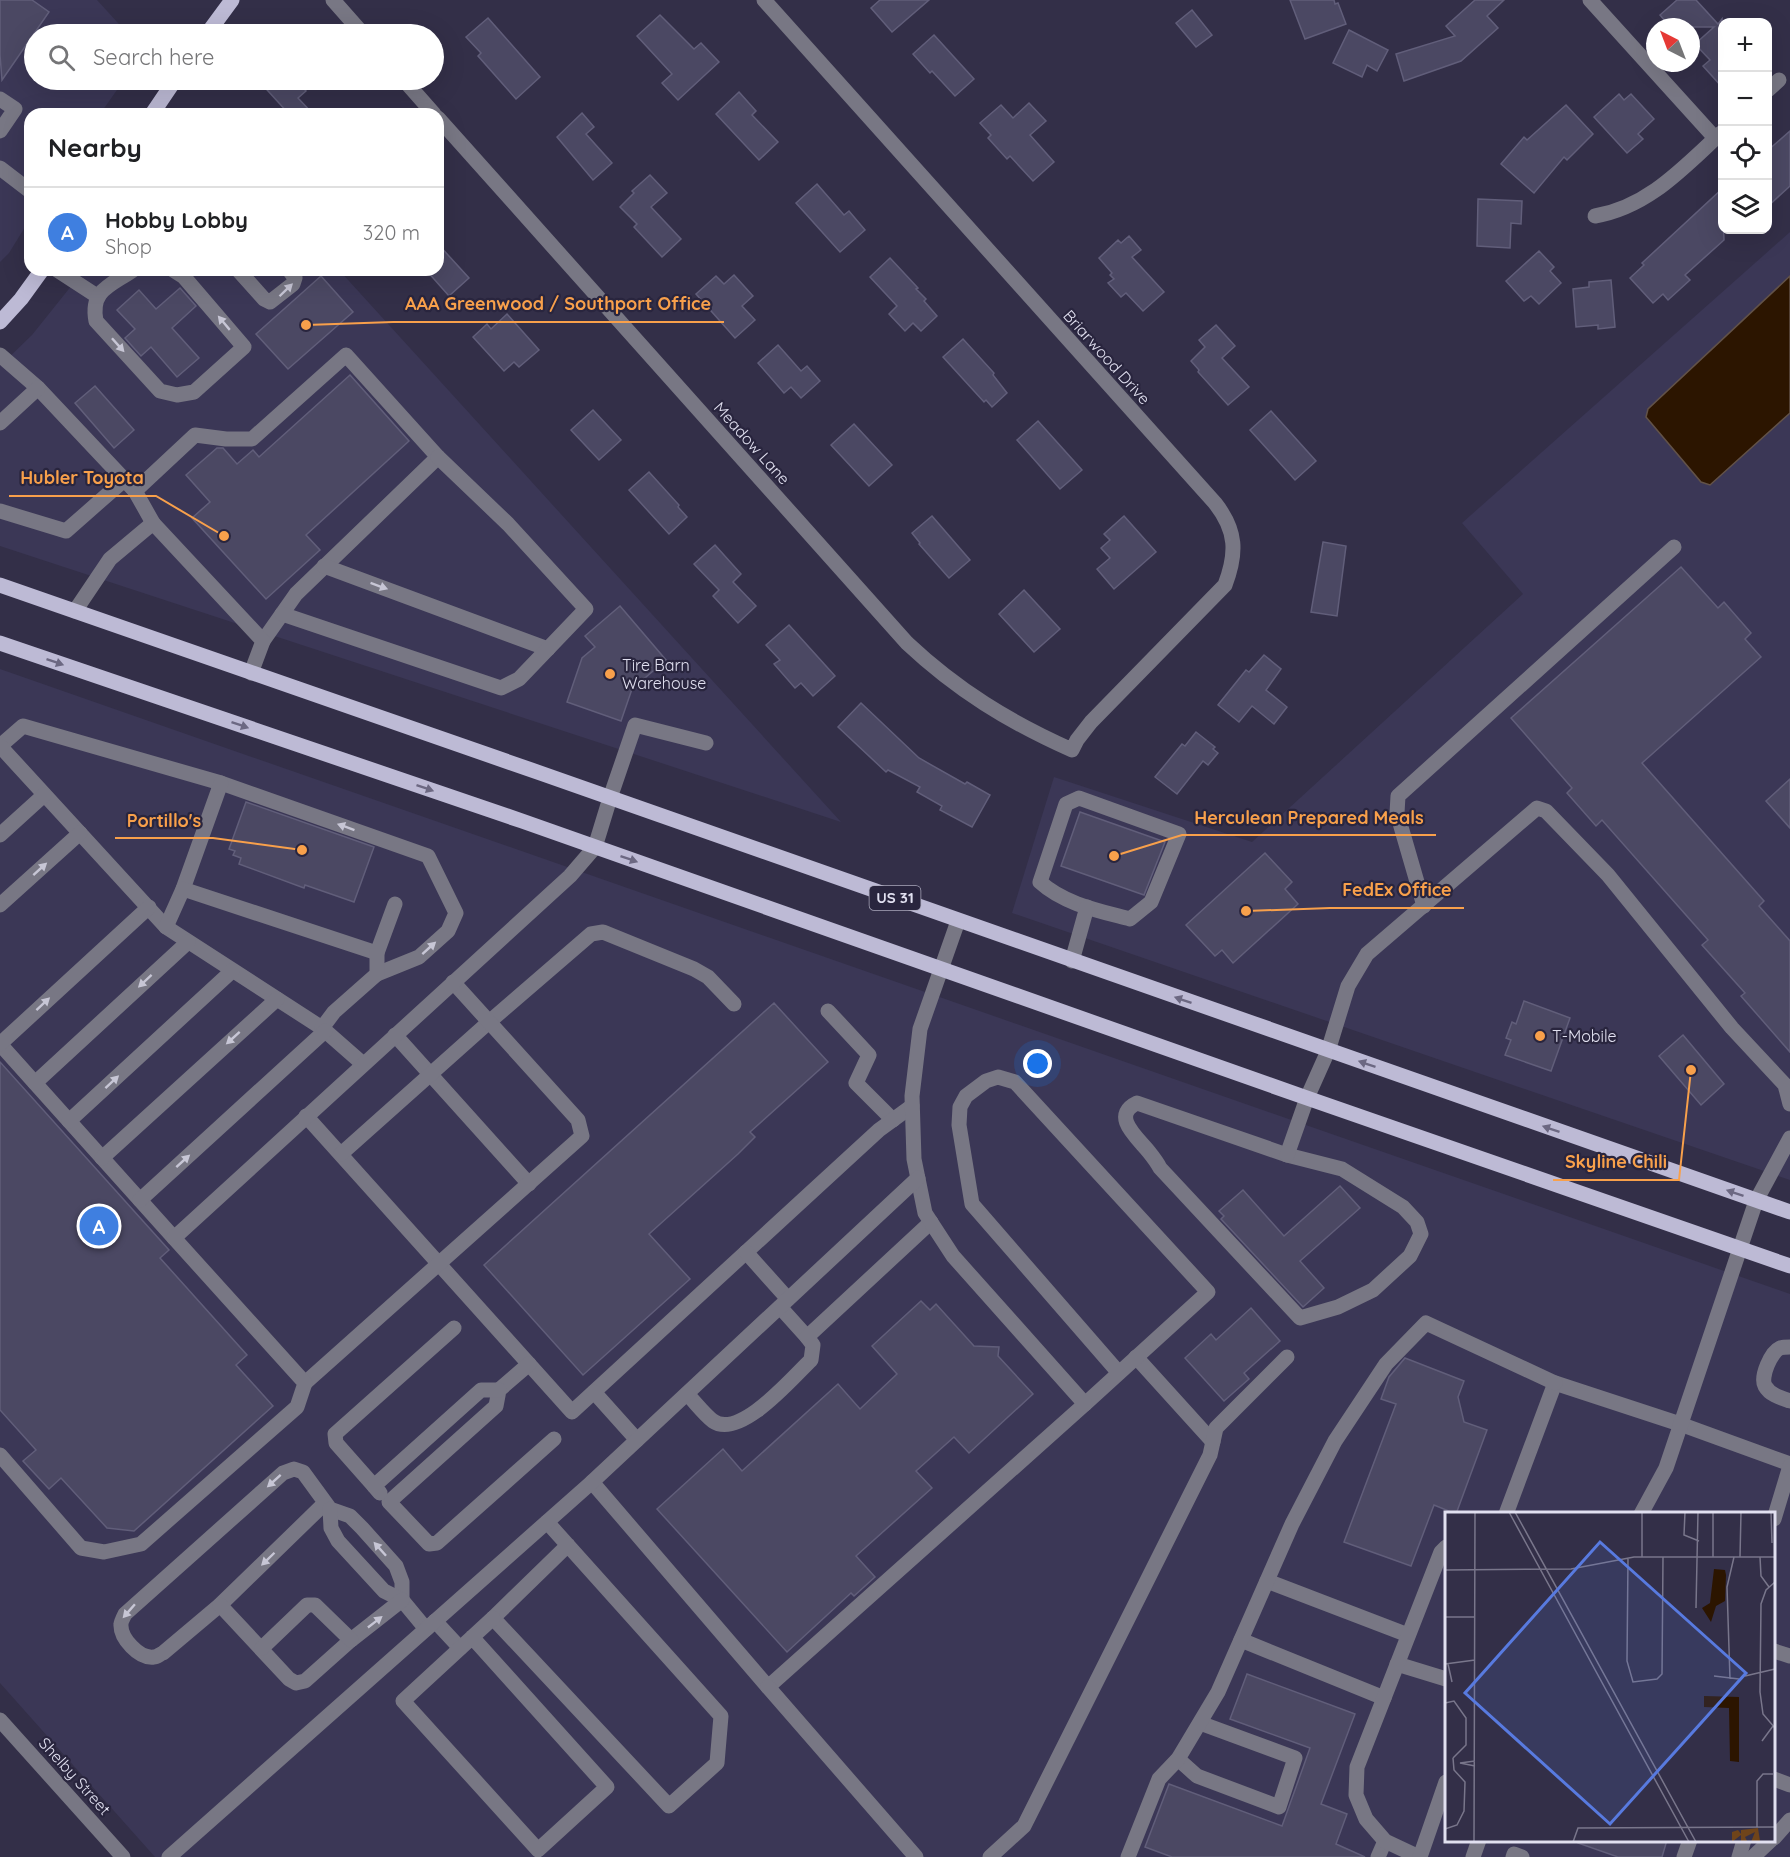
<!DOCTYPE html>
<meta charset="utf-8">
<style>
:root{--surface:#fff;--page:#f2f2f2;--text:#202124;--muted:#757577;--line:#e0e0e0;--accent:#111827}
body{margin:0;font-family:Quicksand,sans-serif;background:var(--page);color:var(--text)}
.controls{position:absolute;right:18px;top:18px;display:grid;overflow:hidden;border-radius:12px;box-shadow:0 6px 24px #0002}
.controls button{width:54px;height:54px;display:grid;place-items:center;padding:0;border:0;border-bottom:2px solid var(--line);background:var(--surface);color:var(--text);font:30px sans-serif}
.compass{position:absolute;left:1646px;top:18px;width:54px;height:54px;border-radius:50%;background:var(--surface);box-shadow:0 6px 24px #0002;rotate:318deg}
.you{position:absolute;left:1038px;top:1064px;width:21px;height:21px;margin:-15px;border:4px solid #fff;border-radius:50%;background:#1a73e8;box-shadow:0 0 0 9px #1a73e833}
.badge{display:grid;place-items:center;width:39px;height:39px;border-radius:50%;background:var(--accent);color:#fff;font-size:20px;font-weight:700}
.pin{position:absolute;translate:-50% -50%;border:3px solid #fff;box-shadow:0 2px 6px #0006}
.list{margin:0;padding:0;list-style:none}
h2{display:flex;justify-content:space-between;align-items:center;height:78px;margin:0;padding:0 24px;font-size:26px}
h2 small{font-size:20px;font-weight:400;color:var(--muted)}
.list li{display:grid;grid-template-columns:39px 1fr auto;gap:18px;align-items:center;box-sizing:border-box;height:90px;padding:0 24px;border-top:2px solid var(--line)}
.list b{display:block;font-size:22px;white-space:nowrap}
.list p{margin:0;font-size:20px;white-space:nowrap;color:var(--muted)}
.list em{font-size:20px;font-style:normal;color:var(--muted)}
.icon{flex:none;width:33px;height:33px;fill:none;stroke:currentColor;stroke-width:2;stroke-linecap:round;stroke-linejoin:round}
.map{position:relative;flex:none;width:1790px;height:1857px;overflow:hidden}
.search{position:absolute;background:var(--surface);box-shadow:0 6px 24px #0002;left:24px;top:24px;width:420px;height:66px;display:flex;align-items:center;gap:15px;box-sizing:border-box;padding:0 21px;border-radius:33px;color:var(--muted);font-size:22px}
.panel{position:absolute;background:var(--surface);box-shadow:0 6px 24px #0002;left:24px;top:108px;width:420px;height:168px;border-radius:18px}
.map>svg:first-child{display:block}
</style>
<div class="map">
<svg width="1790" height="1857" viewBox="0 0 1790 1857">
<rect width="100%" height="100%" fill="#332f48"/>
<!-- built -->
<g fill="#3b3756" fill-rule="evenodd">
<polygon points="0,0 97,0 128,34 34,34 34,80 124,80 100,114 30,114 30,219 9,253 0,262"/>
<polygon points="1790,232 1790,1180 1012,913 1054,777 1252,842 1523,594 1462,523"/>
<polygon points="84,270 339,270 841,822 0,546 0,366 32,335"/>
<path d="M0,669L1790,1294V1857H155L0,1683ZM1446,1514H1774V1840H1446Z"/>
</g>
<!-- water -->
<polygon fill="#2c1500" stroke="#625248" stroke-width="1.5" points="1790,276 1790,413 1710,485 1701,482 1646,417 1648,409"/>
<!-- building -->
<g fill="#4b4863" stroke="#615e7a" stroke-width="1.5">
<polygon points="0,0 32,0 49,12 2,80 0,55"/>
<polygon points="880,0 929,0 892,32 871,8"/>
<polygon points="1290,0 1334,0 1335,4 1338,3 1346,24 1305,39"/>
<polygon points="1475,0 1504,0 1487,16 1498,28 1461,61 1404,81 1396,54 1455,36 1446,26"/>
<polygon points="1677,0 1696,0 1718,24 1722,19 1722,87 1703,66 1710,60 1695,44 1714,27 1670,27 1660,15"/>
<polygon points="1192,10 1212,35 1196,47 1176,23"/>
<polygon points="660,15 694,49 701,43 719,62 678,100 662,83 672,74 637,36"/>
<polygon points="488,18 540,77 516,99 478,56 481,53 466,37"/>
<polygon points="1349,30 1388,50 1377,71 1367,65 1362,77 1333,63"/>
<polygon points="934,35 974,79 955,96 932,71 930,73 913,54"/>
<polygon points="258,80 296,80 306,91 298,98 313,114 289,114"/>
<polygon points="739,92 756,111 752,115 778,142 759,160 716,114"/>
<polygon points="1619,94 1624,100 1631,94 1654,119 1638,134 1643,139 1627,153 1594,117"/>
<polygon points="1029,103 1046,121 1030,135 1054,162 1033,181 1010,156 1007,159 988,138 991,135 980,123 1001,105 1013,118"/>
<polygon points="1566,105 1593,134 1567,160 1564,157 1534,193 1501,164 1524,137 1527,140"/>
<polygon points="582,113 594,127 586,134 612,163 593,180 557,137"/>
<polygon points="1790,131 1790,186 1767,207 1767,151"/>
<polygon points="650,175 667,193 651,207 681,239 662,257 634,227 637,224 620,207 634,193 632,191"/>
<polygon points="817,184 844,215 849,211 865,230 840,252 796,203"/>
<polygon points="1722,189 1724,240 1685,275 1690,280 1668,300 1663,294 1653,303 1630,278 1644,265 1642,263"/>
<polygon points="1478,199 1522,201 1521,224 1511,223 1510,248 1477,246"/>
<polygon points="1129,236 1141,250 1132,257 1164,292 1143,311 1126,293 1121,297 1108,283 1114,279 1110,275 1112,273 1099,258 1118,240 1121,243"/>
<polygon points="438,244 469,278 449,296 426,270 438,270"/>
<polygon points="1539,251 1554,267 1550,271 1561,283 1539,304 1531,296 1524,301 1506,281"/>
<polygon points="890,258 918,288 916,289 926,299 924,301 937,316 921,331 913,323 905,331 889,314 897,306 870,277"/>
<polygon points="734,275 753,296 742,306 755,320 735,338 696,294 716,276 724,284"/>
<polygon points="321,276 353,312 288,369 256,334"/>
<polygon points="1611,280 1615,327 1598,329 1598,325 1576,327 1573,289 1589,287 1589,282"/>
<polygon points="180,288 196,306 172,328 199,358 177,377 151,347 141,356 132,346 125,338 135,329 117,310 139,290 156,309"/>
<polygon points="507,314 539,350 519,367 514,362 504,371 473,337 487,324 491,329"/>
<polygon points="1216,325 1235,346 1222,358 1249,387 1228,405 1198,372 1199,370 1191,361 1205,347 1199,340"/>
<polygon points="963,339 994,373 993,375 1007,393 992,407 986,400 984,402 943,357"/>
<polygon points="778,345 801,371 807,366 820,381 801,398 791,387 784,393 758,363"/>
<polygon points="350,375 409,441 306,535 320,550 266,599 192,518 210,502 186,475 217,448 223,448 237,464 253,450 259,457"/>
<polygon points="95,386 134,430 114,448 75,403"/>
<polygon points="593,410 621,440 599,460 571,430"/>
<polygon points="1271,411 1316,461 1295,480 1250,430"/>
<polygon points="1038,421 1082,470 1060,489 1017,440"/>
<polygon points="854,424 892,465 869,486 831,445"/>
<polygon points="649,472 679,505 678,507 687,517 669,534 629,490"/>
<polygon points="932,516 970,560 949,578 919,544 920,543 912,533"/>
<polygon points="1124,516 1156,552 1114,589 1097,569 1110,558 1101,548 1110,540 1104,534"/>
<polygon points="1323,542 1346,546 1337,616 1311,612"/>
<polygon points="715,545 741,574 733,582 756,606 738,623 713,596 719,590 694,564"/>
<polygon points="1681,567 1718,608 1724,602 1751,633 1745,639 1761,657 1642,763 1764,901 1759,906 1790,941 1790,1052 1741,996 1745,993 1702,945 1708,940 1602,820 1596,826 1567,793 1572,788 1511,718"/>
<polygon points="1024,590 1060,629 1034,652 999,614"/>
<polygon points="620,606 666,660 632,689 621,721 567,702 582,658 595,647 585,636"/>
<polygon points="789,625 835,676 813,696 801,683 795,688 774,664 780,660 766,645"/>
<polygon points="1264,655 1281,669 1266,690 1287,707 1274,724 1252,706 1239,722 1218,705 1246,670 1249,672"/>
<polygon points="861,703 919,758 965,784 967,782 990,795 972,827 940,810 942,806 917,792 920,787 888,770 886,772 838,727"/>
<polygon points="1196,732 1215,747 1213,749 1218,753 1208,765 1203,761 1177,794 1155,777 1182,744 1185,746"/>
<polygon points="1790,779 1790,828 1766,801"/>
<polygon points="246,802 374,847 354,902 305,885 304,888 239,864 241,858 233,855 235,851 229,849"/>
<polygon points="1080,812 1165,842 1144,895 1061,866"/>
<polygon points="1265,853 1292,882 1285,889 1298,904 1233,963 1222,950 1215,956 1186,925"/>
<polygon points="1524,1001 1570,1018 1551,1071 1505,1055 1511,1040 1506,1038 1512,1022 1516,1024"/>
<polygon points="774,1003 828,1062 750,1132 755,1137 738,1154 649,1234 690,1279 583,1375 484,1265"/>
<polygon points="1683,1035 1724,1084 1701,1105 1659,1056"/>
<polygon points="0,1062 169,1250 160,1258 247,1355 236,1365 273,1406 134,1531 107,1528 61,1478 49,1489 23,1461 36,1450 0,1410"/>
<polygon points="1340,1186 1360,1208 1300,1261 1324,1288 1303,1307 1221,1219 1224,1216 1219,1211 1243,1190 1284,1236"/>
<polygon points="921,1301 930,1310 936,1304 974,1346 999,1347 998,1356 1033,1394 969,1453 954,1437 916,1471 932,1488 856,1556 875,1577 854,1596 851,1593 787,1652 657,1509 723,1449 742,1471 838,1384 860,1409 897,1374 872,1346"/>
<polygon points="1251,1308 1280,1341 1244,1373 1249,1379 1224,1401 1185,1358 1211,1334 1216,1340"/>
<polygon points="1405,1358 1464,1381 1458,1397 1464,1422 1487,1430 1456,1514 1434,1505 1411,1566 1344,1542 1396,1404 1381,1399 1389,1377"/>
<polygon points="1247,1674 1355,1714 1321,1804 1347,1814 1336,1844 1365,1857 1172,1857 1145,1847 1169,1784 1282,1826 1310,1748 1230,1719"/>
<polygon points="1578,1840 1667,1840 1662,1857 1618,1857 1578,1843"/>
</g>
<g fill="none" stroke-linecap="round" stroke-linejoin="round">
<!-- minor -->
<g stroke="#787784" stroke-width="15">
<polyline points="333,0 363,34"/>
<polyline points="1590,0 1715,138"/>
<polyline points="404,80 434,114"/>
<polyline points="1768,90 1779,80"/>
<polyline points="0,99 15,109 0,131"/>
<path d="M438,118L907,643C957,690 1009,722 1072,750L1077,740L1091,722L1225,585C1237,553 1237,531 1215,503L764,0"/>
<polyline points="0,168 30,191"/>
<path d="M1595,216C1648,207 1683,168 1721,133"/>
<polyline points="57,270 97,296"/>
<path d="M133,270C110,286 90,290 96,321L160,391L177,395L194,392L244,347L184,277L173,270"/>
<polyline points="238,270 264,299 270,302 293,284 295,278 289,270"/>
<polyline points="0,355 38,388 135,491 195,435 226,439 252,439 346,355 438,457 296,594 263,641"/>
<polyline points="0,423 38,388"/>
<polyline points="135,491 153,523"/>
<polyline points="0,511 66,531 124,480"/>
<polyline points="324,566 548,649"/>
<polyline points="75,611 110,559 153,523 263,641 251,673"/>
<polyline points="282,614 501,688 519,679 586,609 508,524 438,457"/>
<polyline points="0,746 23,726 221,783 428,856 456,913 448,931 419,957 377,974"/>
<polyline points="0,746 166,927 322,1028"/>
<path d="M1079,798L1179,834L1151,902L1130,919C1100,911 1064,904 1040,882L1066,804Z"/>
<polyline points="0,835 44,795"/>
<polyline points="183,889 221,783"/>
<polyline points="0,905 80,833"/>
<polyline points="1424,906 1397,813 1398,796 1674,547"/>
<polyline points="166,927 183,889 377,953"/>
<polyline points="1072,961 1087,907"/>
<polyline points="828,1011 869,1055 856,1083 893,1120"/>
<polyline points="395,1035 529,1184"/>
<polyline points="0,1044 174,1238"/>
<polyline points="0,1044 149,907"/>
<polyline points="363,1064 322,1028 334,1012 377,974 377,953 395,904"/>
<polyline points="35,1083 188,942"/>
<path d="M1137,1103L1287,1155L1342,1169L1403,1207L1417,1222L1421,1234L1410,1256L1373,1290L1338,1307L1300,1318L1160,1168C1157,1162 1153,1157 1149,1152C1138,1138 1110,1116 1137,1103Z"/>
<polyline points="306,1116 572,1412 879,1130 912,1106"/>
<polyline points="69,1121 232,971"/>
<polyline points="341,1154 489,1022 591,934 603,932 694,969 708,977 734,1004"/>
<polyline points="1287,1155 1307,1098 1328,1051 1348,986 1367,954 1537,808 1546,811 1608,875 1732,1028 1785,1085 1790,1104"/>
<polyline points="102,1158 277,999"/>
<polyline points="140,1200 325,1031"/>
<polyline points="746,1252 788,1299"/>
<polyline points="780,1307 807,1337"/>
<path d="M1790,1347C1788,1347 1783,1347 1780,1348C1771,1352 1760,1377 1765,1386C1770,1395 1781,1398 1790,1401"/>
<polyline points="1136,1357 1213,1442"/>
<polyline points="529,1364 499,1390 496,1406 389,1502 429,1544 437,1543 554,1439"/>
<polyline points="305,1383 582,1136 578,1120 453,982"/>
<polyline points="594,1392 637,1440"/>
<path d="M687,1394C695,1402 704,1414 713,1421C740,1440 793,1377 811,1360L813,1345L807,1337L931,1222"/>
<polyline points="1085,1404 1208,1292 1015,1082 998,1077 986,1081 966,1096 960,1107 959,1125 972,1204 1119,1373"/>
<polyline points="0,1455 81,1548 104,1552 141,1544 297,1407 305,1383 174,1238 570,876 595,847 610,798 635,725 706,743"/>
<polyline points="592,1482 768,1687 1085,1404 953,1256 925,1213 914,1159 912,1096 920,1029 958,921"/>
<polyline points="374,1486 336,1443 335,1434 454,1328"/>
<polyline points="380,1493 374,1486 481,1390 499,1390"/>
<path d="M325,1503L220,1605L163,1653C160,1654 157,1657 154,1657C139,1659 120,1638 121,1624C121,1622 124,1616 125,1614L283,1473L294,1469L303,1472L330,1509L350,1516L362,1528L396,1566L402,1582V1600"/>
<polyline points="330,1509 331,1528 338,1541 384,1591 402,1600 426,1629"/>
<polyline points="1506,1514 1555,1383 1680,1424 1790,1464"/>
<polyline points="1641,1514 1666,1468 1756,1201 1790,1138"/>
<polyline points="1774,1519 1790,1466"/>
<polyline points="547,1522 721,1716 717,1763 669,1806 493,1618 568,1545"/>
<polyline points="1267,1581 1408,1635"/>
<polyline points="220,1605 289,1679 296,1683 305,1681 351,1640 402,1600"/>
<polyline points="435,1621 460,1648"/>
<polyline points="472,1637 607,1787 538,1850 403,1701 493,1618"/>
<polyline points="1241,1640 1384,1698"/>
<polyline points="262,1648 307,1605 315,1605 351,1640"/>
<polyline points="1774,1651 1790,1656"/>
<polyline points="1397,1664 1446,1679"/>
<polyline points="768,1687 916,1857"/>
<polyline points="0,1720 123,1857"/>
<polyline points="1178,1759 1197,1776 1279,1807 1295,1758 1200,1723"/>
<polyline points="1774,1779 1790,1785"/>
<polyline points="1774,1838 1790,1820"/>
<polyline points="169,1857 592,1482 918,1178"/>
<polyline points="990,1857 1024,1826 1210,1455 1216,1428 1287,1357"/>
<polyline points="1128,1857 1159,1779 1178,1759 1218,1692 1292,1524 1335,1441 1386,1364 1426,1323 1555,1383"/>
<polyline points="1378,1857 1385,1841"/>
<polyline points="1419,1857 1385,1841 1366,1819 1356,1795 1357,1767 1441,1552 1446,1547"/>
<polyline points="1420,1857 1446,1782"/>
<polyline points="1473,1857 1479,1840"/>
<polyline points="1513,1857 1514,1854 1522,1857"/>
<polyline points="1684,1857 1690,1840"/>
<polyline points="1739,1857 1744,1840"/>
<polyline points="1753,1857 1771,1840"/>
</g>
<!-- major -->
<g stroke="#bdbad5" stroke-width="15">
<polyline points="207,34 232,0"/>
<polyline points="152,114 175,80"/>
<polyline points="0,322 21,299 42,270"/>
<polyline points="0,585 543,774 1790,1212"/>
<polyline points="0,643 522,821 1307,1098 1790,1266"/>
</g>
</g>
<!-- one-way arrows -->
<defs><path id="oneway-solid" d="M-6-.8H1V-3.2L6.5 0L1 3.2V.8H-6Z" transform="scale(1.5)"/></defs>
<g fill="#c7c6d5">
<use href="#oneway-solid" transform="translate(286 290) rotate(-44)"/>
<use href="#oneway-solid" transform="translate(224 323) rotate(-130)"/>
<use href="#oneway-solid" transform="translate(118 345) rotate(48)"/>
<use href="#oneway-solid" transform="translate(379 586) rotate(20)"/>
<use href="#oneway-solid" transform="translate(346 827) rotate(-160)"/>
<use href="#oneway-solid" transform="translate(40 869) rotate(-42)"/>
<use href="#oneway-solid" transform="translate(429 948) rotate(-42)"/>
<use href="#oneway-solid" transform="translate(145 981) rotate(137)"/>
<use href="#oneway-solid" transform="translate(43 1004) rotate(-43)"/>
<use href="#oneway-solid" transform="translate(233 1038) rotate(138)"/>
<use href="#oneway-solid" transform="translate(112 1082) rotate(-43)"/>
<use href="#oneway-solid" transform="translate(183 1161) rotate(-42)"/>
<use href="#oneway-solid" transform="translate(274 1481) rotate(138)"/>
<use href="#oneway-solid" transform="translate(380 1549) rotate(-132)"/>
<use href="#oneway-solid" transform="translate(268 1559) rotate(136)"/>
<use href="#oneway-solid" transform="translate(129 1611) rotate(131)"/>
<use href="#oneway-solid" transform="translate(375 1622) rotate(-38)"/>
</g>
<g fill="#6c6882">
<use href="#oneway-solid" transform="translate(55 662) rotate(19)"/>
<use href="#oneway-solid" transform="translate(240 725) rotate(19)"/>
<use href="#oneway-solid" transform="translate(425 788) rotate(19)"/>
<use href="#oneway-solid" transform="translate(629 859) rotate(19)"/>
<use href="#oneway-solid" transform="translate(1183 1000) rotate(-161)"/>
<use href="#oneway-solid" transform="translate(1367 1064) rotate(-161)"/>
<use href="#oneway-solid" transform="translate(1551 1129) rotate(-161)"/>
<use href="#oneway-solid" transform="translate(1735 1193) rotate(-161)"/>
</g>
<!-- markers -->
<g fill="#f8a04b" stroke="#29253e" stroke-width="2">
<circle cx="610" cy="674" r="6"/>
<circle cx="1540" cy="1036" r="6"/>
</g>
<g text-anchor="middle" stroke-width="4.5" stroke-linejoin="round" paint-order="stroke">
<!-- shield labels -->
<rect fill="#29253e" stroke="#aaa8bb" stroke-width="1.5" x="869.5" y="886" width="51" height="24" rx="4.5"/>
<g font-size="15" font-weight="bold" fill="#e1e0f0">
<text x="895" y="903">US 31</text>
</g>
<!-- street labels -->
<g font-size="16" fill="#e1e0f0" stroke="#29253e">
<text transform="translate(1107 357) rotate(48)" y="6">Briarwood Drive</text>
<text transform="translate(752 443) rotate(48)" y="6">Meadow Lane</text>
<text transform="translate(75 1776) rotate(48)" y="6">Shelby Street</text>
</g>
<!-- poi labels -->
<g font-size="16" fill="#e1e0f0" stroke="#29253e" text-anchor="start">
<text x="622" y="671">Tire Barn<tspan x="622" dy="18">Warehouse</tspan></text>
<text x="1552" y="1042">T-Mobile</text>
</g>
</g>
<!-- overview -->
<g transform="translate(1445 1512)">
<rect width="330" height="330" fill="#332f48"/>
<path d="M313,316L315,329L306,330L310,320L300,325L302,329L296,330V323L287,330V320L293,318L296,322V318Z" fill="#6f441a"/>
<path d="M269,57L280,58L281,63L280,89L271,94L266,110L257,96L265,91ZM259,184L294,185V250L285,249L284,196L259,195Z" fill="#2c1500"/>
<path fill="none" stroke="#79768b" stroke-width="1.5" d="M64,0L244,330M70,0L251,330M197,0V45M240,0L239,23L254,29M326,0L327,31M268,45V0M295,45L296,0M315,45L316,64L324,75M183,46L182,149L188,170L212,167L217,162L218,45M0,58L126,57L189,45H330M330,70L321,78L316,92L315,180L318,202L330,216M251,96L253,0M0,105H30M0,152L30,148M3,152L7,170M269,164L294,167M300,164L330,157M285,167L282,75L289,45M0,191L9,189L21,206V233L8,246M317,229L328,214M30,249L15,251L30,254M312,315V269L318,262H328M0,317L12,313L19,299L20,270L9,258L8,246M29,330L30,0M128,330L133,316L330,315"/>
<path fill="#587adf" fill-opacity="0.15" stroke="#587adf" stroke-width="3" d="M155,30L301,161L165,312L20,181Z"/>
<rect width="330" height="330" fill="none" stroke="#e1e0f0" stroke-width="3"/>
</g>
<!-- callouts -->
<path fill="none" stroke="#f8a04b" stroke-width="2" d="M306 325L393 322H724M224 536L156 496H9M1114 856L1182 835H1436M302 850L213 838H115M1246 911L1330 908H1464M1691 1070L1679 1180H1553"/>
<g fill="#f8a04b" stroke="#29253e" stroke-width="2">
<circle cx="306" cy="325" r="6"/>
<circle cx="224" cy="536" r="6"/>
<circle cx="1114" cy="856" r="6"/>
<circle cx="302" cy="850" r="6"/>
<circle cx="1246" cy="911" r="6"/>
<circle cx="1691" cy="1070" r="6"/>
</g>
<g font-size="18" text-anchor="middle" font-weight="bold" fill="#f8a04b" stroke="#29253e" stroke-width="4.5" stroke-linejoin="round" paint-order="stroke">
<text x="558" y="310">AAA Greenwood / Southport Office</text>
<text x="82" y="484">Hubler Toyota</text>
<text x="1309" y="824">Herculean Prepared Meals</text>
<text x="164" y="827">Portillo's</text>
<text x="1397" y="896">FedEx Office</text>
<text x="1616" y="1168">Skyline Chili</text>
</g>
</svg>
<div class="controls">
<button>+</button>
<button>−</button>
<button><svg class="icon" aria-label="locate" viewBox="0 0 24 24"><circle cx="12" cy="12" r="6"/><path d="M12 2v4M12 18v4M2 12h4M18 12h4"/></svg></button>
<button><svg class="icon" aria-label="layers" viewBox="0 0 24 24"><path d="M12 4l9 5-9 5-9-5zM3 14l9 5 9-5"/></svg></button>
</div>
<svg class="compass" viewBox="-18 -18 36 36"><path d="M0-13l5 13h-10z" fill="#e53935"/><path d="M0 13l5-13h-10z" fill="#757577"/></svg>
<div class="you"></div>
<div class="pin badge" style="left:99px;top:1226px;background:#3f7fe0">A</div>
<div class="search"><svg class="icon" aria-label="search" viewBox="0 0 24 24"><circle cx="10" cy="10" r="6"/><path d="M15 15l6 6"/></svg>Search here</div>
<section class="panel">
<h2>Nearby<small></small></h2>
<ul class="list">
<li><span class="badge" style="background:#3f7fe0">A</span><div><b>Hobby Lobby</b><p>Shop</p></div><em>320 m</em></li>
</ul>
</section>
</div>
